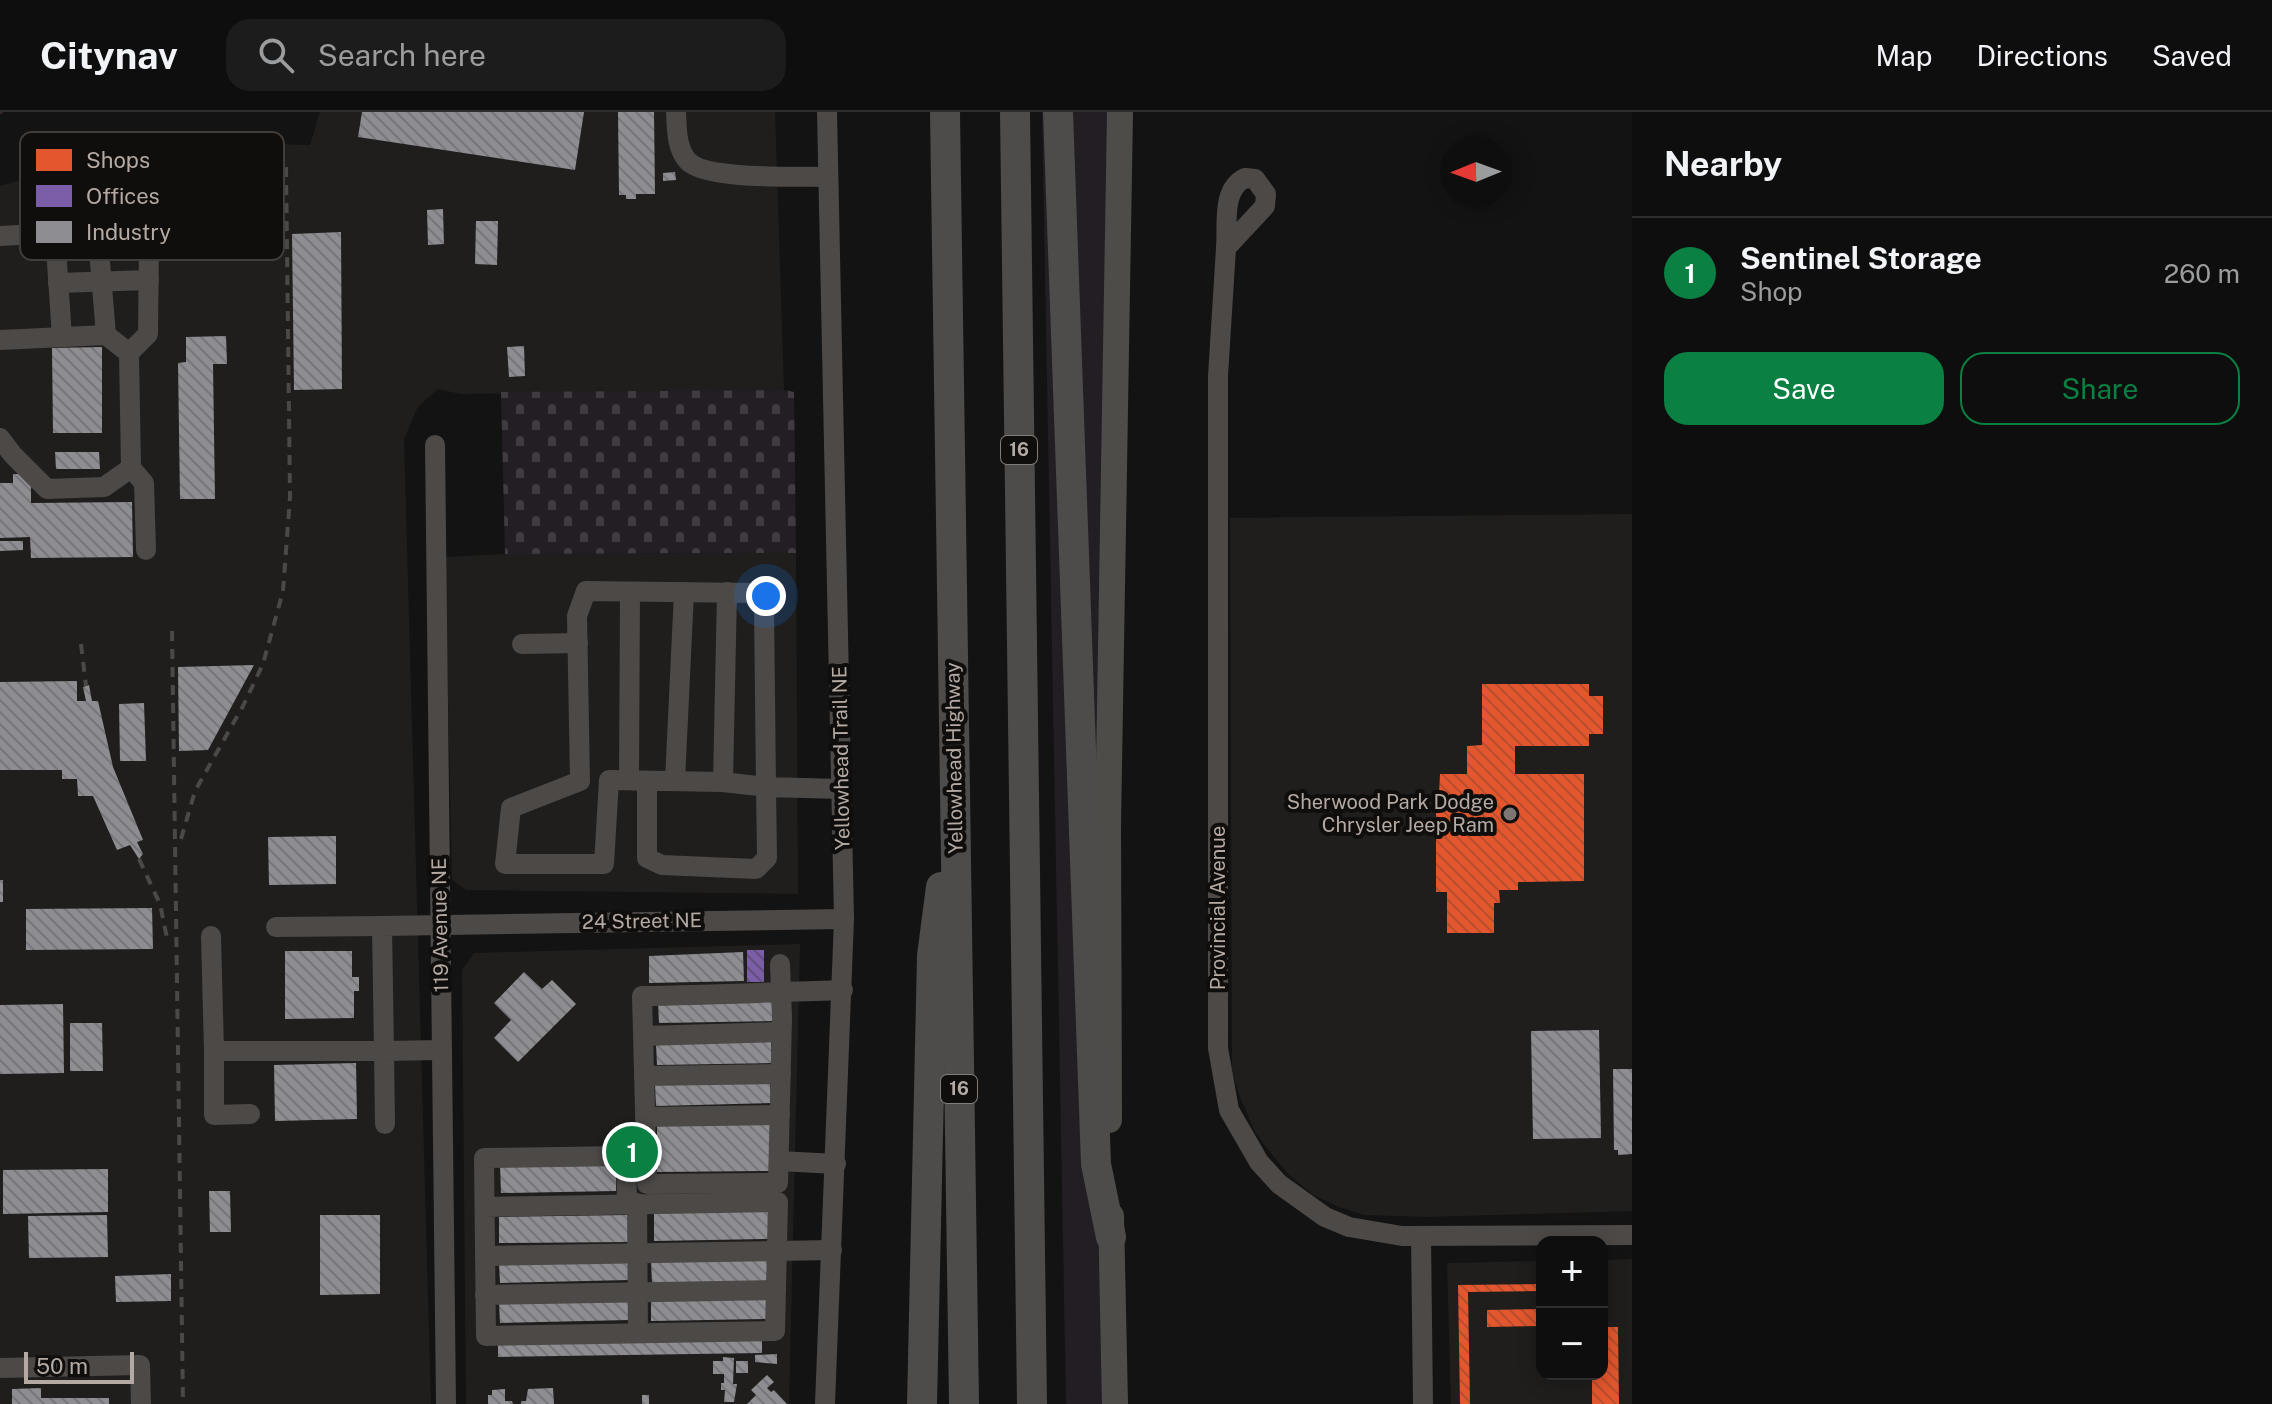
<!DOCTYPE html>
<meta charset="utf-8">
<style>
:root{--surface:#0e0e0e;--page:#1c1c1c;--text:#f1f3f6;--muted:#9b9c9e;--line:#2e2e2e;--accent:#0b8043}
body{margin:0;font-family:"Public Sans",sans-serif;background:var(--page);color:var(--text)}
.controls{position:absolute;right:24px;bottom:24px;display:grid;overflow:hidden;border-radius:16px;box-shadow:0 4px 20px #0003}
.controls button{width:72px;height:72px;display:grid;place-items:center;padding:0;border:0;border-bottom:2px solid var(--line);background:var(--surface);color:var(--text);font:40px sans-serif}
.compass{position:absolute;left:1440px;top:24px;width:72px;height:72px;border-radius:50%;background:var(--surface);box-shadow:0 4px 20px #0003;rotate:269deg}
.scale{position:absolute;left:24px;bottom:20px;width:110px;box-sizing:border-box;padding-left:8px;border:4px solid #b5aaa3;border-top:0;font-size:22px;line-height:28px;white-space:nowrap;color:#b5aaa3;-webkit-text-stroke:6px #0f0e0d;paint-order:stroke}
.you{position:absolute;left:766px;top:484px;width:28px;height:28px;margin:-20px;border:6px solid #fff;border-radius:50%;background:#1a73e8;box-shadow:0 0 0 12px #1a73e833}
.badge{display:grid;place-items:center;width:52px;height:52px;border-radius:50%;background:var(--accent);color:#fff;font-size:26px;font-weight:700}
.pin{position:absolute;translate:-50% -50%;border:4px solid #fff;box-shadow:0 2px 8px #0006}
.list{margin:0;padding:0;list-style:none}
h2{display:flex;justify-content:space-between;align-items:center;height:104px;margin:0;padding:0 32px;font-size:34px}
h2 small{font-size:26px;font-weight:400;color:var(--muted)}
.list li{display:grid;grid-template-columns:52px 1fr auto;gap:24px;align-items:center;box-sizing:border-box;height:112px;padding:0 32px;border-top:2px solid var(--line)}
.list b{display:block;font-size:30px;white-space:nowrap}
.list p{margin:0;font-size:26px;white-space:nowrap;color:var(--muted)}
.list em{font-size:26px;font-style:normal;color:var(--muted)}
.actions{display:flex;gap:16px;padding:24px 32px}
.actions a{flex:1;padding:18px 0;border:2px solid var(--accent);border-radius:24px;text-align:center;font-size:28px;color:var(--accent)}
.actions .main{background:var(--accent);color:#fff}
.icon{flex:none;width:44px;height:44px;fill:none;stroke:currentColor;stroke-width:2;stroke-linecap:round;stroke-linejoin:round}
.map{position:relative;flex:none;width:1632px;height:1292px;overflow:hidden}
header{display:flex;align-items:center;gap:48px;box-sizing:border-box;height:112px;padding:0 40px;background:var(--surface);border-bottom:2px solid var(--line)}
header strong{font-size:38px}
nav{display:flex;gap:44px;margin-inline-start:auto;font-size:28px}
.search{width:560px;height:72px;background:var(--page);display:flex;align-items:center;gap:20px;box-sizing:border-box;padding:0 28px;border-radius:24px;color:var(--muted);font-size:30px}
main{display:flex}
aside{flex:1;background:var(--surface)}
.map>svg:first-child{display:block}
</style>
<header>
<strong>Citynav</strong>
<div class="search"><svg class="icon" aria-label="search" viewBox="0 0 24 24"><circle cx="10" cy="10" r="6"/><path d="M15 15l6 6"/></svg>Search here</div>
<nav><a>Map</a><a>Directions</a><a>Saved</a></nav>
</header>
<main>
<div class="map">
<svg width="1632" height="1292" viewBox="0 0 1632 1292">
<defs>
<pattern id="cemetery-stones" width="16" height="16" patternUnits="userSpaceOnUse" patternTransform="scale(2)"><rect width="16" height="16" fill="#231d24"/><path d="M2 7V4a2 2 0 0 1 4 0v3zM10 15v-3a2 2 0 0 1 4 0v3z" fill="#413b41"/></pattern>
<pattern id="shops-back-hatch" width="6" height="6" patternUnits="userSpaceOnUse" patternTransform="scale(2)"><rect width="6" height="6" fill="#e4572e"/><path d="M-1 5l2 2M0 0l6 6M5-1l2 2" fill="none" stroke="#b84e2f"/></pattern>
<pattern id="offices-back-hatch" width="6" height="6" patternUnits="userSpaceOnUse" patternTransform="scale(2)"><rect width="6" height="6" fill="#7b5ea7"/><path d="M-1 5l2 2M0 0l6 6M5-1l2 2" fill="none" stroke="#634f7e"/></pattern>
<pattern id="industry-back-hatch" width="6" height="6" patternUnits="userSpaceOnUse" patternTransform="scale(2)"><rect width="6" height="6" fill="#8d8d92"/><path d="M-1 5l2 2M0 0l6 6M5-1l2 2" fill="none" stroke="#77767a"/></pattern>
</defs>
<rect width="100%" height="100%" fill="#131313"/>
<!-- built -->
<g fill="#1f1e1d">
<polygon points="320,0 775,0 784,278 460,282 438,277 418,295 404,327 431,1292 0,1292 0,74 155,29 310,33"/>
<polygon points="1632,402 1632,1099 1427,1105 1364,1103 1339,1095 1313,1083 1288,1062 1266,1035 1254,1018 1238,980 1232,958 1230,406"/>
<polygon points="796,441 798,782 466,778 452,768 445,445 505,442"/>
<polygon points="800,832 789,1292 466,1292 462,858 474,841"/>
<polygon points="1632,1147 1632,1292 1451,1292 1447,1151 1542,1149 1542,1262 1602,1262 1602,1148"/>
</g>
<!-- green -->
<g fill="#231d24">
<polygon points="1042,0 1048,0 1105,1292 1066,1292"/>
<polygon points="1072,0 1110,0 1097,717"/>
</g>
<!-- cemetery -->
<polygon fill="url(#cemetery-stones)" points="784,278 794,280 796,441 505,442 501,280"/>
<!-- shops -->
<g fill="url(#shops-back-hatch)">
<polygon points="1482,572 1589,572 1589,584 1603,584 1603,622 1589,622 1589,634 1515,634 1515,662 1584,662 1584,769 1518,770 1518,778 1499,778 1500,791 1494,791 1494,821 1447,821 1447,780 1436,780 1436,682 1439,682 1440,662 1467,662 1467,634 1482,633"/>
<polygon points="1542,1172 1542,1179 1468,1180 1470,1292 1460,1292 1458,1173"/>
<polygon points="1542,1197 1542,1214 1487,1215 1487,1198"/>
<polygon points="1602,1215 1618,1215 1619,1292 1592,1292 1592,1262 1602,1262"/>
</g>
<!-- offices -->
<rect fill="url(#offices-back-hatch)" x="747" y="838" width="17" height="32"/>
<!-- industry -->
<g fill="url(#industry-back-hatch)">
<polygon points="362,0 584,0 575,58 358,25"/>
<polygon points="618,0 654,0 655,82 636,82 636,87 626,87 626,83 619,83"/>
<polygon points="675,60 676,68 663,69 663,61"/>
<polygon points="443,97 444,132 428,133 427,98"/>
<polygon points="476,109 498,109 497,153 475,152"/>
<polygon points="341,120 342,277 294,278 292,122"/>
<polygon points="226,224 227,252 213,252 215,387 180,387 178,251 186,250 186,225"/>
<polygon points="524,234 525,264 509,265 507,235"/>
<polygon points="102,235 102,321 53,321 52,236"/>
<polygon points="55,340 99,340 100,357 56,357"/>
<polygon points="13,362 31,362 31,391 132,390 133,445 31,446 30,425 0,426 0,371 13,371"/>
<polygon points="0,429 23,429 23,438 0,439"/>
<polygon points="254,553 208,638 179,639 178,555"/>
<polygon points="77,569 77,589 86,589 83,575 89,573 92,589 98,589 113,655 143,728 137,730 143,742 139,747 130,733 117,738 93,684 78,684 77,667 62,667 62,658 0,658 0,570"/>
<polygon points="144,591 146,649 120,649 119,592"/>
<polygon points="336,724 336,772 269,773 268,725"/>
<rect x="0" y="768" width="3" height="22"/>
<polygon points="152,796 153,837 26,838 26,797"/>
<polygon points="285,839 352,839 352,865 359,865 359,879 354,879 354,906 285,907"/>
<polygon points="743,840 744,869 649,871 649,844"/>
<polygon points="524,860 542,877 552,868 576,892 518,950 494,926 511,908 494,891"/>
<polygon points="773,888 774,909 659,911 658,890"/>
<polygon points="63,892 64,961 0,962 0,893"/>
<polygon points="70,911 102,911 103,959 70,959"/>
<polygon points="1599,918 1601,1026 1533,1027 1531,919"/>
<polygon points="771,930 772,951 657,953 656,932"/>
<polygon points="356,951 357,1007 275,1009 274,953"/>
<polygon points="1613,957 1632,957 1632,1042 1618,1043 1618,1038 1614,1038"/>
<polygon points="770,971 771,991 656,994 655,973"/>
<polygon points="770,1012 770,1059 657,1060 657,1013"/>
<polygon points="616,1052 616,1079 501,1081 500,1053"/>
<polygon points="108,1057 108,1100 3,1102 3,1058"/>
<polygon points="209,1079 230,1079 231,1120 210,1120"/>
<polygon points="769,1099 769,1127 654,1129 654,1101"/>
<polygon points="107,1103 108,1145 29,1146 28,1104"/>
<polygon points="320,1103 380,1103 380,1182 320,1183"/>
<polygon points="628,1103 629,1130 499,1131 499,1105"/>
<polygon points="628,1147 629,1168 500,1171 499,1151"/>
<polygon points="768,1148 768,1169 652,1171 651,1149"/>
<polygon points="171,1162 171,1189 116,1190 115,1164"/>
<polygon points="766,1186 766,1207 651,1209 651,1187"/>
<polygon points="629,1187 629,1208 500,1211 499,1190"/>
<polygon points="762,1227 762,1241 498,1245 498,1232"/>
<polygon points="777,1242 777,1252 755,1250 755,1243"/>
<polygon points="723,1245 734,1246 733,1272 737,1272 734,1290 724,1290 725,1278 721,1278 721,1271 724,1271 724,1262 713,1262 713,1249 723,1249"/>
<rect x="736" y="1249" width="12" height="12"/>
<polygon points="767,1263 774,1270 767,1276 771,1280 774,1278 787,1292 747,1292 756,1283 751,1278"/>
<polygon points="41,1276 41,1286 109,1286 109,1292 12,1292 12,1277"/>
<polygon points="553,1276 554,1292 521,1292 521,1289 526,1289 528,1277"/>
<polygon points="505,1277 505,1289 512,1289 513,1292 488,1292 488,1283 492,1283 492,1278"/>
<rect x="642" y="1283" width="7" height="9"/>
</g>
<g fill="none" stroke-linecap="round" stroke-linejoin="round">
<!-- stream -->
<polyline stroke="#362a28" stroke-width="4" points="0,0 1,0"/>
<!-- minor -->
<g stroke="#4c4947" stroke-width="20">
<path d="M676,0C677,16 676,35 687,48C703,69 800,64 828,65"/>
<path d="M1245,66L1255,67L1266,82L1265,94L1226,136C1228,112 1221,78 1245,66Z"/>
<polyline points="55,121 81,121 99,138 106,223"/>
<polyline points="0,124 55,121 62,225"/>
<polyline points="1226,136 1218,264 1218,936 1229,998 1259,1050 1279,1072 1325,1105 1349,1115 1402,1124 1632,1123"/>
<polyline points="58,171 149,168"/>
<polyline points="0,228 106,223 129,241 131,356 104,375 47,377 13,343 0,326"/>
<polyline points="129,241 148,222 149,132"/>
<polyline points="435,333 446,1292"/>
<polyline points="131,356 144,371 146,438"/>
<polyline points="522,532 578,531"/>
<polyline points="629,668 630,480"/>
<polyline points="647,669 647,746 662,753 756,757 767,746 766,675 723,670 609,668 604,752 505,752 511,696 580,669 577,504 586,479 754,481 764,493 766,675 841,677"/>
<polyline points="675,669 684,480"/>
<polyline points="723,670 727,480"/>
<polyline points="276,815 382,814"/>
<polyline points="211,824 214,939 384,939 382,814 844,807"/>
<path d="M780,852L782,906L778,1071L647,1072L642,884C709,883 776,880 843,878"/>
<polyline points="643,924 781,920"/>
<polyline points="214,939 214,1003 250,1002"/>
<polyline points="644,964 781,962"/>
<polyline points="645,1005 780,1003"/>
<polyline points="385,1012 384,939 442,938"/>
<polyline points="779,1049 836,1052"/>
<polyline points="637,1091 638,1221"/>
<polyline points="485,1095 778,1090 775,1219 486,1224 484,1046 626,1044 627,1091"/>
<polyline points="1421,1124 1423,1292"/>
<polyline points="485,1144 832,1138"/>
<polyline points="485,1183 776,1178"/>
<polyline points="0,1256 140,1253 141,1292"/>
<polyline points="825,1292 844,807 827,0"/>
</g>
<!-- major -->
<g stroke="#4e4c49" stroke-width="26">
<polyline points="1109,1008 1108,713 1120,0"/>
<polyline points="1111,1104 1115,1292"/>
</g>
<!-- highway -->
<g stroke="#4e4c4a" stroke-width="30">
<polyline points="945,0 964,1292"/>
<polyline points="1015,0 1032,1292"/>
<polyline points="1058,0 1096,1052 1111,1125"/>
<polyline points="922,1292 932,844 941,775"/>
</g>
<!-- rail -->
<g stroke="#4b4947" stroke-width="4" stroke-dasharray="10 8" stroke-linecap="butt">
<polyline points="172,519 183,1292"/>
<polyline points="81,532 86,574"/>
<polyline points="181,727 195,679 243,594 263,552 283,479 290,385 286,54"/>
<polyline points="139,747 160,792 167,826"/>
</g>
</g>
<!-- markers -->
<circle fill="#7c7571" stroke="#0f0e0d" stroke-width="3" cx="1510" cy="702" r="8"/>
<g text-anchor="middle" stroke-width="8" stroke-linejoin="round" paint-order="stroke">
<!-- shield labels -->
<g fill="#0f0e0d" stroke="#837b76" stroke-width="2">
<rect x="1001" y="324" width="36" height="28" rx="6"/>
<rect x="941" y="963" width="36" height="28" rx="6"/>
</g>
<g font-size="18" font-weight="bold" fill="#b5aaa3">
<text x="1019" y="344">16</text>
<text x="959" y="983">16</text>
</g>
<!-- street labels -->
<g font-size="20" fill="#b5aaa3" stroke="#0f0e0d">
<text transform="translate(841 646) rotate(-91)" y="7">Yellowhead Trail NE</text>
<text transform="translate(954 646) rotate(-91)" y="7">Yellowhead Highway</text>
<text transform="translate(1218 796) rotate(-90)" y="7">Provincial Avenue</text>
<text transform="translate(642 809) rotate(-1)" y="7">24 Street NE</text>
<text transform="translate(440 813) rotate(-91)" y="7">119 Avenue NE</text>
</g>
<!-- poi labels -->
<g font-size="20" fill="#b5aaa3" stroke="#0f0e0d" text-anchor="end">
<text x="1494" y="697">Sherwood Park Dodge<tspan x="1494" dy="23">Chrysler Jeep Ram</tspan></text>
</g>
</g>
<!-- legend -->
<rect x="20" y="20" width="264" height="128" rx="12" fill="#0f0e0d" stroke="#413d3a" stroke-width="2"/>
<rect x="36" y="37" width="36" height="22" fill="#e4572e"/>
<rect x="36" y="73" width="36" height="22" fill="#7b5ea7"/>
<rect x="36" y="109" width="36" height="22" fill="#8d8d92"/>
<g font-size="22" fill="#b5aaa3">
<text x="86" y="56">Shops</text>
<text x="86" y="92">Offices</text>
<text x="86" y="128">Industry</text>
</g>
</svg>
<div class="controls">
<button>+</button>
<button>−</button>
</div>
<svg class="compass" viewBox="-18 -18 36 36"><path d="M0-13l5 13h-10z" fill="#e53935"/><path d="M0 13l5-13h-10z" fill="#9b9c9e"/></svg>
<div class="scale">50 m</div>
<div class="you"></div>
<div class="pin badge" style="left:632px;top:1040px">1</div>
</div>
<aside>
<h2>Nearby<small></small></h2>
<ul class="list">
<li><span class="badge">1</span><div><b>Sentinel Storage</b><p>Shop</p></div><em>260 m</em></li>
</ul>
<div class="actions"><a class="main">Save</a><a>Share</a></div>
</aside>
</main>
